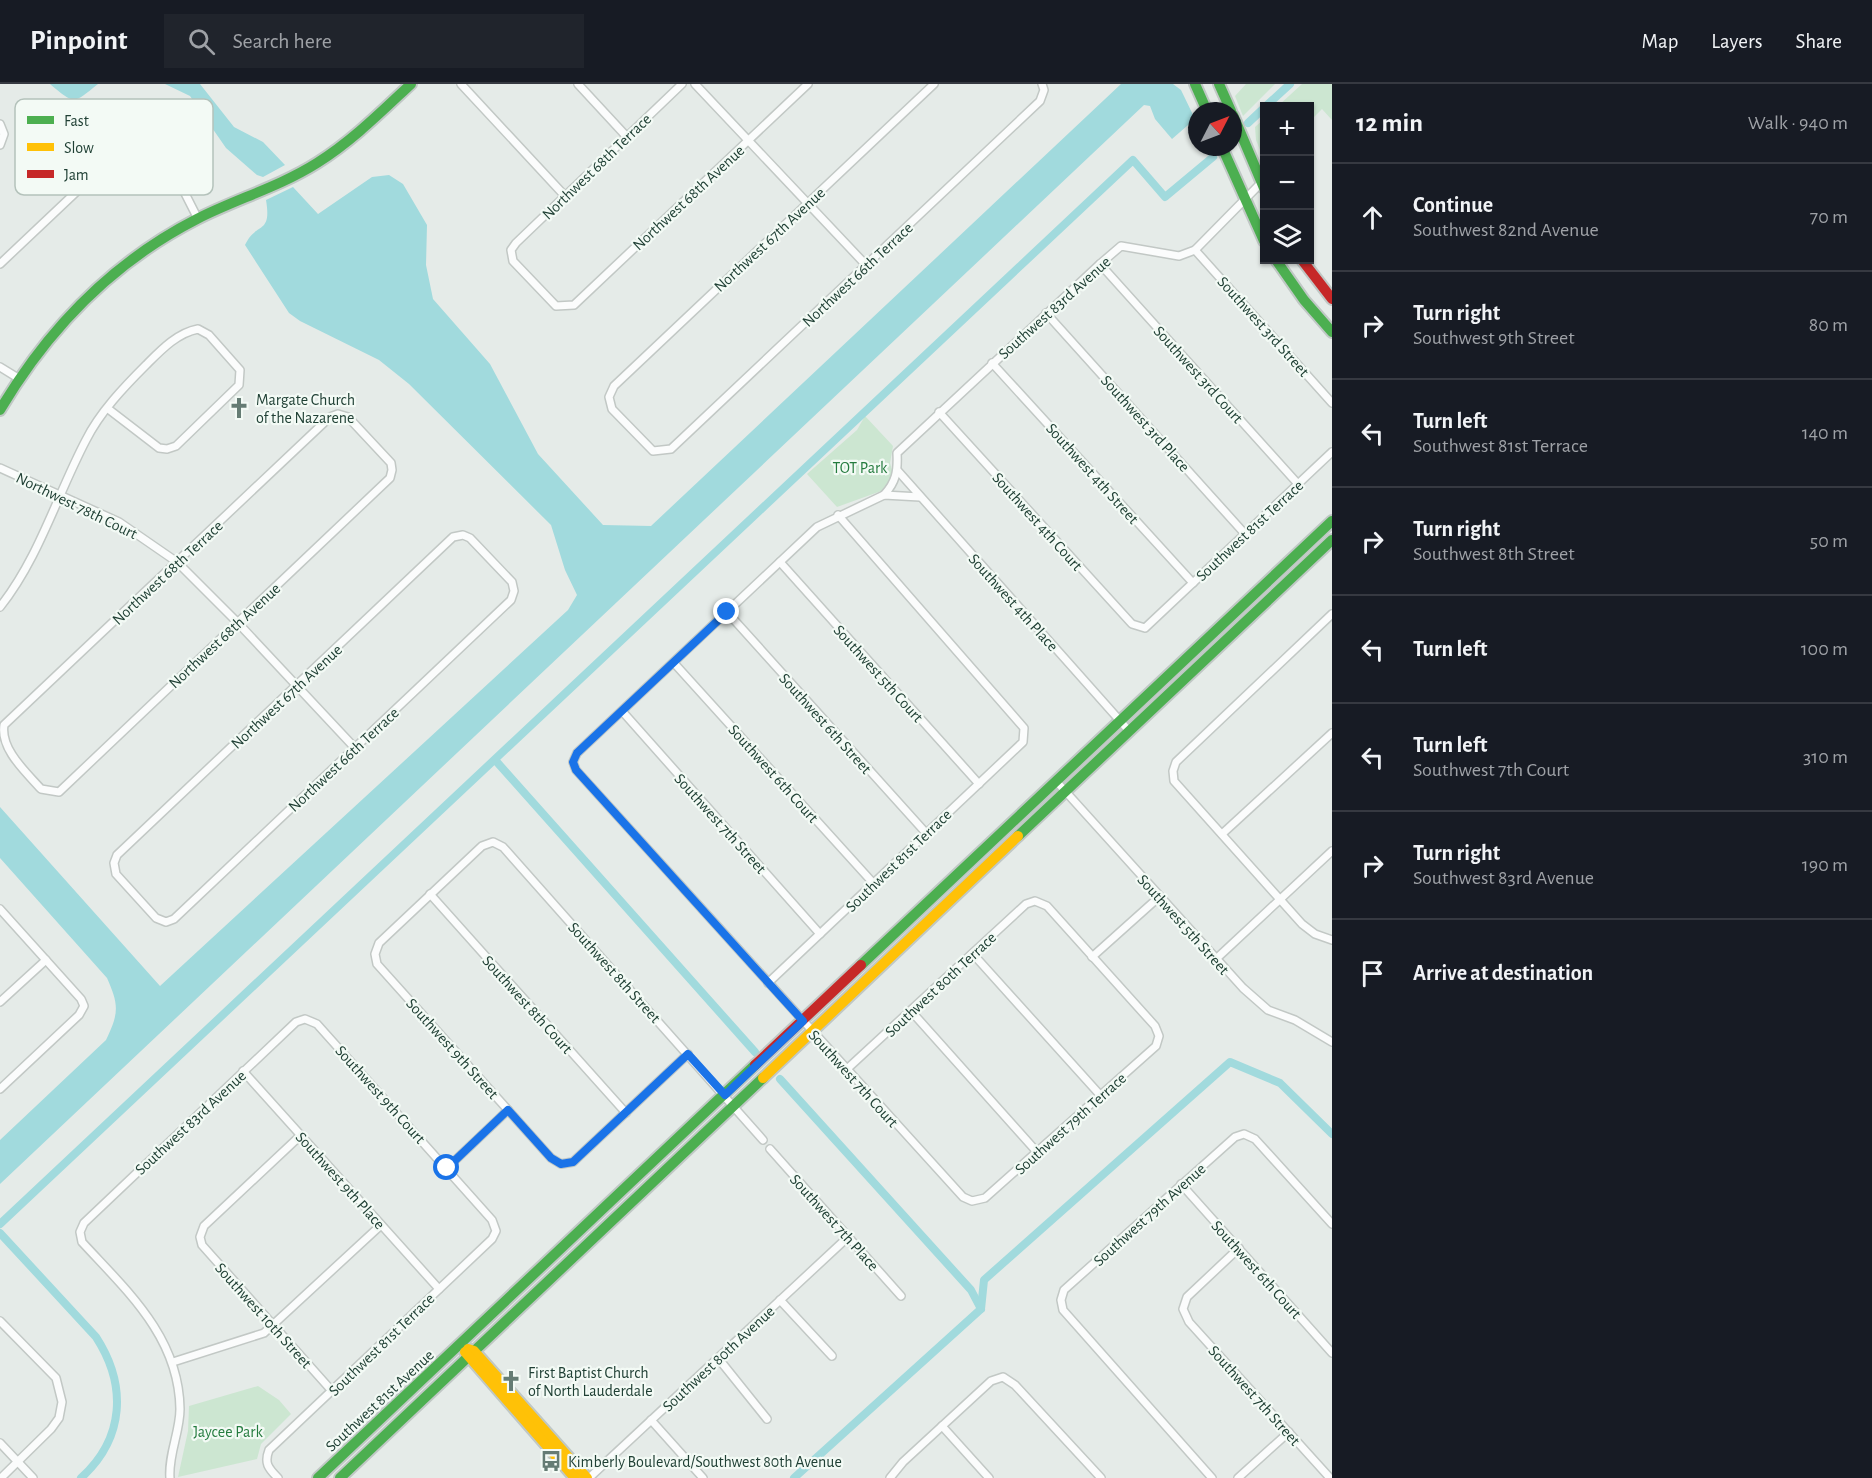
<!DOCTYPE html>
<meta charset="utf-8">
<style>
:root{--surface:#171b24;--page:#20242c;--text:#f1f3f6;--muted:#9ea1a6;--line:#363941}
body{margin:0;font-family:"Alegreya Sans",sans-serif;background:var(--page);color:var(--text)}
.controls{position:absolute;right:18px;top:18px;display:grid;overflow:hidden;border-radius:0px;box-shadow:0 2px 4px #0004}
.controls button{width:54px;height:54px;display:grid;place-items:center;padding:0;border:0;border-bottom:2px solid var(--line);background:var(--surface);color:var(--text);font:30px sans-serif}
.compass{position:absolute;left:1188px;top:18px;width:54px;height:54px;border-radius:50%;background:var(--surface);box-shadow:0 2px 4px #0004;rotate:48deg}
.stop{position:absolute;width:18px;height:18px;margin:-14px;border:4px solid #1a73e8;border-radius:50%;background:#fff}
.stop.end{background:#1a73e8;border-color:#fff;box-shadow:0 2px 6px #0008}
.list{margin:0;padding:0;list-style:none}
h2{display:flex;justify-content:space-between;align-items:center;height:78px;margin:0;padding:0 24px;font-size:26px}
h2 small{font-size:20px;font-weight:400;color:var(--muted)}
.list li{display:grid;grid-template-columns:39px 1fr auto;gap:18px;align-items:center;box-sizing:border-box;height:108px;padding:0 24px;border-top:2px solid var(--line)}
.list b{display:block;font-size:22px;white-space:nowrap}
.list p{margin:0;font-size:20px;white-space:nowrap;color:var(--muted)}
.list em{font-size:20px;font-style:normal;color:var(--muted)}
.icon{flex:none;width:33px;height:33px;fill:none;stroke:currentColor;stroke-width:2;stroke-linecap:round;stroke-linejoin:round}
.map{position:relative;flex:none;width:1332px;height:1394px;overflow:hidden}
header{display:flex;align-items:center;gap:36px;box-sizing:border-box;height:84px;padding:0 30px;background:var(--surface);border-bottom:2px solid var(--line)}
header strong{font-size:28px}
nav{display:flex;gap:33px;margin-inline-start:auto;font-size:21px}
.search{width:420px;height:54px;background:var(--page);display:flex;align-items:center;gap:15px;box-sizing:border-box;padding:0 21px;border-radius:0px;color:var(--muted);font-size:22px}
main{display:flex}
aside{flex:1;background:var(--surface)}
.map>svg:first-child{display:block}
</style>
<header>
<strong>Pinpoint</strong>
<div class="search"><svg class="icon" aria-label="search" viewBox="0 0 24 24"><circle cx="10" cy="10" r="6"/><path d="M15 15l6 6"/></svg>Search here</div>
<nav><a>Map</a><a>Layers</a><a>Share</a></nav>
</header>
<main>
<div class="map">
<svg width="1332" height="1394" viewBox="0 0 1332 1394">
<rect width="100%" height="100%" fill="#e5ebe8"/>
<!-- green -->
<g fill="#cce6d1">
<polygon points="1246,0 1275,0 1243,32 1235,12"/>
<polygon points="1302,0 1332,0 1332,36 1322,25 1310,37 1310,22 1278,22"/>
<polygon points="1264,35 1264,76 1256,56 1255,43"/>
<polygon points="865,332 893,362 890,379 893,390 884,406 837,423 807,390 857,346"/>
<polygon points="258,1302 279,1316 291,1330 261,1360 257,1375 178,1393 188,1347 189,1322"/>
</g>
<!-- water -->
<g fill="#a1dadd">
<path d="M50,0H98C73,20 75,21 50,0Z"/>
<polygon points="165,0 200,0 234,43 263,58 285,81 263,93 257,91 226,64 190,12"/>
<path d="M1121,0H1173L1181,6L1195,35L1172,55L1155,35L1150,22L1144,21L0,1100V1056L106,956C119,929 119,921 107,894L0,774V723L160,902L568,526L577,511L565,486L551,441L409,300L379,276L300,237L289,229L245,161C256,137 272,152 266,116L293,103L318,130L372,93L389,91L403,100L427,141L426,181L433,215L490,280L538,370L603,441L651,442Z"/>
</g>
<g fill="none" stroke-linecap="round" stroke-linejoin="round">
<!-- canal -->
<g stroke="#a1dadd" stroke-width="8">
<polyline points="1266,22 1290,0"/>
<polyline points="1248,39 1264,24"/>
<polyline points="496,677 755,968"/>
<polyline points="780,995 971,1206 981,1225"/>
<polyline points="0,1140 1133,76 1165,113 1213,73"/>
<path d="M0,1149L96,1253C127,1301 125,1354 81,1394"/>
<polyline points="794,1394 981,1225 984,1196 1230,978 1280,999 1332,1050"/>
</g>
<defs>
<g id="street">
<polyline points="461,0 565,112"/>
<polyline points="578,0 627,53"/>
<polyline points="682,0 516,159 511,166 513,177 556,222 574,221 808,0"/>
<polyline points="695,0 866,181"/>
<polyline points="934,0 614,302 609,313 612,325 653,367 671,365 1040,17 1044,6 1042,0"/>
<polyline points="0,40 4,50 0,61"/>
<polyline points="1195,166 1332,319"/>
<polyline points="0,180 128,59 146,53 161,62 198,135"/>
<polyline points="1100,180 1298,400"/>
<polyline points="1046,229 1245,450"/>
<polyline points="992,279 1193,499"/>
<polyline points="0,283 18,294"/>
<polyline points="939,328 1132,540 1145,544 1332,368"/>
<path d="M338,330L348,333L391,379L392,386L390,394L59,708L41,705C26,688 0,665 4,641L330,333Z"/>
<polyline points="0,384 119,438 177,478 238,539 355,664"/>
<polyline points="898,387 1130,648"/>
<path d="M884,411C896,398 898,387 897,369L1100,180L1121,162L1179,172L1195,166L1262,98"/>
<polygon points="463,451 470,454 512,498 514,507 511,516 174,835 166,838 156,834 116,790 114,779 117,771 453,453"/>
<polyline points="780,478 979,700"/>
<path d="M0,523C39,474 57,411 86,356C100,328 124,303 146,281C161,266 177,249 198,245L209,251L240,286L239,301L176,362L167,365L159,364L107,324"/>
<polyline points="727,528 926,749"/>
<polyline points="1332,530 1176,678 1173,687 1174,697 1302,840 1315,850 1332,856"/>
<polyline points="674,579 874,800"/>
<polyline points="622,627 820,850"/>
<polyline points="1056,697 1243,904 1268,926 1295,936 1332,958"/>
<polyline points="1222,750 1332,649"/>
<polyline points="430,810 626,1029"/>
<polyline points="0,825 81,915 84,922 79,931 0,1005"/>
<polyline points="973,870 1101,1012"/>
<polyline points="1092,873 1159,813"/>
<polyline points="1216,875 1332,767"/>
<polyline points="768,899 1023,658 1024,644 838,431"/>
<polyline points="0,918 46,876"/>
<polyline points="911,927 1037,1068"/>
<polyline points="688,970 573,1078 561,1080 551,1074 377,880 375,870 379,859 482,762 493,758 503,763 763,1056"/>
<polyline points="847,985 1026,820 1035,817 1047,822 1155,942 1159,952 1156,962 985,1114 972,1117 963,1113 576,686 573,678 577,669 817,443 884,411 920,413"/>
<polyline points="243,987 439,1205"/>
<polyline points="301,1051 204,1142 200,1153 202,1161 332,1307"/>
<polyline points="770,1065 901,1212"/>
<polyline points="447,1084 508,1026"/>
<polyline points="1181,1100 1332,1269"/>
<polyline points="1239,1164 1187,1213 1183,1225 1189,1238 1330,1394"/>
<polyline points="780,1216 832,1272"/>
<polyline points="0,1237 56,1294 62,1318 59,1334 51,1345 1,1394"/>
<polyline points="718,1274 767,1335"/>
<polyline points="173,1278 264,1249 381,1141"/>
<polyline points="651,1336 703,1394"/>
<polyline points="942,1342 989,1394"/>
<polyline points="0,1359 33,1394"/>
<path d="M170,1394C168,1371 180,1348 180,1325C179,1253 127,1207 82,1158L80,1148L84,1139L296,938L305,935L317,940L492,1136L496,1147L492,1155L269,1366C264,1379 268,1384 278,1394"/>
<polyline points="589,1394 848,1153"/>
<polyline points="890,1394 903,1378 991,1297 1003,1293 1015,1301 1101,1394"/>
<polyline points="1212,1394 1063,1226 1061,1216 1064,1206 1235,1053 1244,1050 1255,1055 1332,1140"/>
<polyline points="1238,1394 1289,1348"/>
</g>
<g id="fast">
<polyline points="1195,0 1207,27"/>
<polyline points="1219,0 1231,27"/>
<polyline points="1233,31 1264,104"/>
<polyline points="1222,63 1264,157"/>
<polyline points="1276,176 1304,216 1332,248"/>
<path d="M0,326C48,245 113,178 197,135C236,115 279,103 317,79C352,57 381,28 411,0"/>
<polyline points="1018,752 1332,456"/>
<polyline points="861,881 1332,437"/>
<polyline points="318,1394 755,981"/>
<polyline points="340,1394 763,994"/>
</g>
<g id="slow">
<polyline points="763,994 1018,752"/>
<polyline points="468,1265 474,1267 587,1394"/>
<polyline points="465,1268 575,1394"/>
</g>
<g id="jam">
<polyline points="1302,176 1332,215"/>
<polyline points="755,981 861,881"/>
</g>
</defs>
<!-- street casing -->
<use href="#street" stroke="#c2c8c5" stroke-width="10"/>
<!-- fast casing -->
<use href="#fast" stroke="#c0c8c5" stroke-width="14"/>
<!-- slow casing -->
<use href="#slow" stroke="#c0c8c5" stroke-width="14"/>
<!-- jam casing -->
<use href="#jam" stroke="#c0c8c5" stroke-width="14"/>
<!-- street -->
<use href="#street" stroke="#fbfcfc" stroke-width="7"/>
<!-- fast -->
<use href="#fast" stroke="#4caf50" stroke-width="10"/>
<!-- slow -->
<use href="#slow" stroke="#ffc107" stroke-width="10"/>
<!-- jam -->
<use href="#jam" stroke="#c62828" stroke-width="10"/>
</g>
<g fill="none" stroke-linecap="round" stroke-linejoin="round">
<!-- route -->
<polyline stroke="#1a73e8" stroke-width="8" points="447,1084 508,1026 551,1074 561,1080 573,1078 688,970 725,1011 803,937 576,686 573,678 577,669 727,528"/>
</g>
<!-- icons -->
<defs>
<symbol id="church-bare" viewBox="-9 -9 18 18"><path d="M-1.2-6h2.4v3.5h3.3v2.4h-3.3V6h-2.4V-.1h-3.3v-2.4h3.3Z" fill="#657c74" stroke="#f3faf5" stroke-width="2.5" paint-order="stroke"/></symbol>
<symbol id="bus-bare" viewBox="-9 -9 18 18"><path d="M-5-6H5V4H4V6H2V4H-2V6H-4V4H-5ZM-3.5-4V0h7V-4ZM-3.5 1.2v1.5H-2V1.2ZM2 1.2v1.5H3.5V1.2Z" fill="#657c74" stroke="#f3faf5" stroke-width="2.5" paint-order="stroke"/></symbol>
</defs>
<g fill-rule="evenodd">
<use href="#church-bare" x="224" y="309" width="30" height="30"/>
<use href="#church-bare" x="496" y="1282" width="30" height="30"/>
<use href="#bus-bare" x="536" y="1362" width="30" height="30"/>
</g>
<g text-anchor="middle" stroke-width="4.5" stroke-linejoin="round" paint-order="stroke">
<!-- street labels -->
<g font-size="16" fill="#204035" stroke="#f3faf5">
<text transform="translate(596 82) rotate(-44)" y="6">Northwest 68th Terrace</text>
<text transform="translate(688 113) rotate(-43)" y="6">Northwest 68th Avenue</text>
<text transform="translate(769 155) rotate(-43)" y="6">Northwest 67th Avenue</text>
<text transform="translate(857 190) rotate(-43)" y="6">Northwest 66th Terrace</text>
<text transform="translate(1054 223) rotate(-42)" y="6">Southwest 83rd Avenue</text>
<text transform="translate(1264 242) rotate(48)" y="6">Southwest 3rd Street</text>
<text transform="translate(1199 290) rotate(48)" y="6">Southwest 3rd Court</text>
<text transform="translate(1146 339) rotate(48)" y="6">Southwest 3rd Place</text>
<text transform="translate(1093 389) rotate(48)" y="6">Southwest 4th Street</text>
<text transform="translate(77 421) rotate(26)" y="6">Northwest 78th Court</text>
<text transform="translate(1038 437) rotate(48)" y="6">Southwest 4th Court</text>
<text transform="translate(1249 446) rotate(-43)" y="6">Southwest 81st Terrace</text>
<text transform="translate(167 488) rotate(-43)" y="6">Northwest 68th Terrace</text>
<text transform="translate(1014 518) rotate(48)" y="6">Southwest 4th Place</text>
<text transform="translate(224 551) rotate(-43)" y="6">Northwest 68th Avenue</text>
<text transform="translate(879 589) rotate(48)" y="6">Southwest 5th Court</text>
<text transform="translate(286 612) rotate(-43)" y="6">Northwest 67th Avenue</text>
<text transform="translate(826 639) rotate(48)" y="6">Southwest 6th Street</text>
<text transform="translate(343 675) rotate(-43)" y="6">Northwest 66th Terrace</text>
<text transform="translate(774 689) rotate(48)" y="6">Southwest 6th Court</text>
<text transform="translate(721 739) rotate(48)" y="6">Southwest 7th Street</text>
<text transform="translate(898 776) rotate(-44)" y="6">Southwest 81st Terrace</text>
<text transform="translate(1184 840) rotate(48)" y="6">Southwest 5th Street</text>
<text transform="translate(615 888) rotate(48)" y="6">Southwest 8th Street</text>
<text transform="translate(940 900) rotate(-43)" y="6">Southwest 80th Terrace</text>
<text transform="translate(528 920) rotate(48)" y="6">Southwest 8th Court</text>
<text transform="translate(453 964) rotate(48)" y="6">Southwest 9th Street</text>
<text transform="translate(854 994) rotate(48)" y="6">Southwest 7th Court</text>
<text transform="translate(381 1010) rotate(48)" y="6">Southwest 9th Court</text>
<text transform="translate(190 1038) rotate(-43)" y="6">Southwest 83rd Avenue</text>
<text transform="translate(1070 1039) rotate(-42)" y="6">Southwest 79th Terrace</text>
<text transform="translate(341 1096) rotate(48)" y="6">Southwest 9th Place</text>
<text transform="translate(1149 1130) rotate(-42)" y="6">Southwest 79th Avenue</text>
<text transform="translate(835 1138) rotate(48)" y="6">Southwest 7th Place</text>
<text transform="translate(1257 1185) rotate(48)" y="6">Southwest 6th Court</text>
<text transform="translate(264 1231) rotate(48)" y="6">Southwest 10th Street</text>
<text transform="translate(381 1260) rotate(-44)" y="6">Southwest 81st Terrace</text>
<text transform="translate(718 1274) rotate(-43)" y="6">Southwest 80th Avenue</text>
<text transform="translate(1255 1311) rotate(48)" y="6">Southwest 7th Street</text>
<text transform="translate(379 1316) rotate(-43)" y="6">Southwest 81st Avenue</text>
</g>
<!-- poi labels -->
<g font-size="16" fill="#204035" stroke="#f3faf5" text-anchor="start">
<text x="256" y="321">Margate Church<tspan x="256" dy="18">of the Nazarene</tspan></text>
<text x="528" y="1294">First Baptist Church<tspan x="528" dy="18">of North Lauderdale</tspan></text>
<text x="568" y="1383">Kimberly Boulevard/Southwest 80th Avenue</text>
</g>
<!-- park labels -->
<g font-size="16" fill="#257c3f" stroke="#f3faf5">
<text x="860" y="389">TOT Park</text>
<text x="228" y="1353">Jaycee Park</text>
</g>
</g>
<!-- legend -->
<rect x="15" y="15" width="198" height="96" rx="9" fill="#f3faf5" stroke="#b4c2bb" stroke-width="1.5"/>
<rect x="27" y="32" width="27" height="8" fill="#4caf50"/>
<rect x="27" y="59" width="27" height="8" fill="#ffc107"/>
<rect x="27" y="86" width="27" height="8" fill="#c62828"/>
<g font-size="16" fill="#204035">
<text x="64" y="42">Fast</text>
<text x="64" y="69">Slow</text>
<text x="64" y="96">Jam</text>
</g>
</svg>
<div class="controls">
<button>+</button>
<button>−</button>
<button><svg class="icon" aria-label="layers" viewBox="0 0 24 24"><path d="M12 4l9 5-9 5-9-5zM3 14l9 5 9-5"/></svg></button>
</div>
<svg class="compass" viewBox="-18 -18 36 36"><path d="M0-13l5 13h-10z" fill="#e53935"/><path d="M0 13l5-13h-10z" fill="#9ea1a6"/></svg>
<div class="stop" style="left:447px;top:1084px"></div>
<div class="stop end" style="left:727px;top:528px"></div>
</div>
<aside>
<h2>12 min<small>Walk · 940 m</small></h2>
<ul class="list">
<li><svg class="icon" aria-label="ahead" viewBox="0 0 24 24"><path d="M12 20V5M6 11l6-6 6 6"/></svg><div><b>Continue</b><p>Southwest 82nd Avenue</p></div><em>70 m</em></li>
<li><svg class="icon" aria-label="right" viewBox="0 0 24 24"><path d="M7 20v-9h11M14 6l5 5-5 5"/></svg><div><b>Turn right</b><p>Southwest 9th Street</p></div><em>80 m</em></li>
<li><svg class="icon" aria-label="left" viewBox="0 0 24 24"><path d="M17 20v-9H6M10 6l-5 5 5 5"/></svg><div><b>Turn left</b><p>Southwest 81st Terrace</p></div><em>140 m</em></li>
<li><svg class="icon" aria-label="right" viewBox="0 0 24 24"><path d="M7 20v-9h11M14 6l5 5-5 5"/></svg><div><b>Turn right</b><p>Southwest 8th Street</p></div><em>50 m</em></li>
<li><svg class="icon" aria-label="left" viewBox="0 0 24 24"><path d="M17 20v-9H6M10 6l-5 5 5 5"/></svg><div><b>Turn left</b></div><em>100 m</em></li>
<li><svg class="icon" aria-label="left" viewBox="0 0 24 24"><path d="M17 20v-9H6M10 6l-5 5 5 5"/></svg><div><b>Turn left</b><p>Southwest 7th Court</p></div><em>310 m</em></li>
<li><svg class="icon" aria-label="right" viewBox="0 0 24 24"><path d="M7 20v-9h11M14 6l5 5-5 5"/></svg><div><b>Turn right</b><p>Southwest 83rd Avenue</p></div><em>190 m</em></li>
<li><svg class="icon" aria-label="arrive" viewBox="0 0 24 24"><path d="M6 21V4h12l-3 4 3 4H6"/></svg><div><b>Arrive at destination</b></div></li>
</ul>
</aside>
</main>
